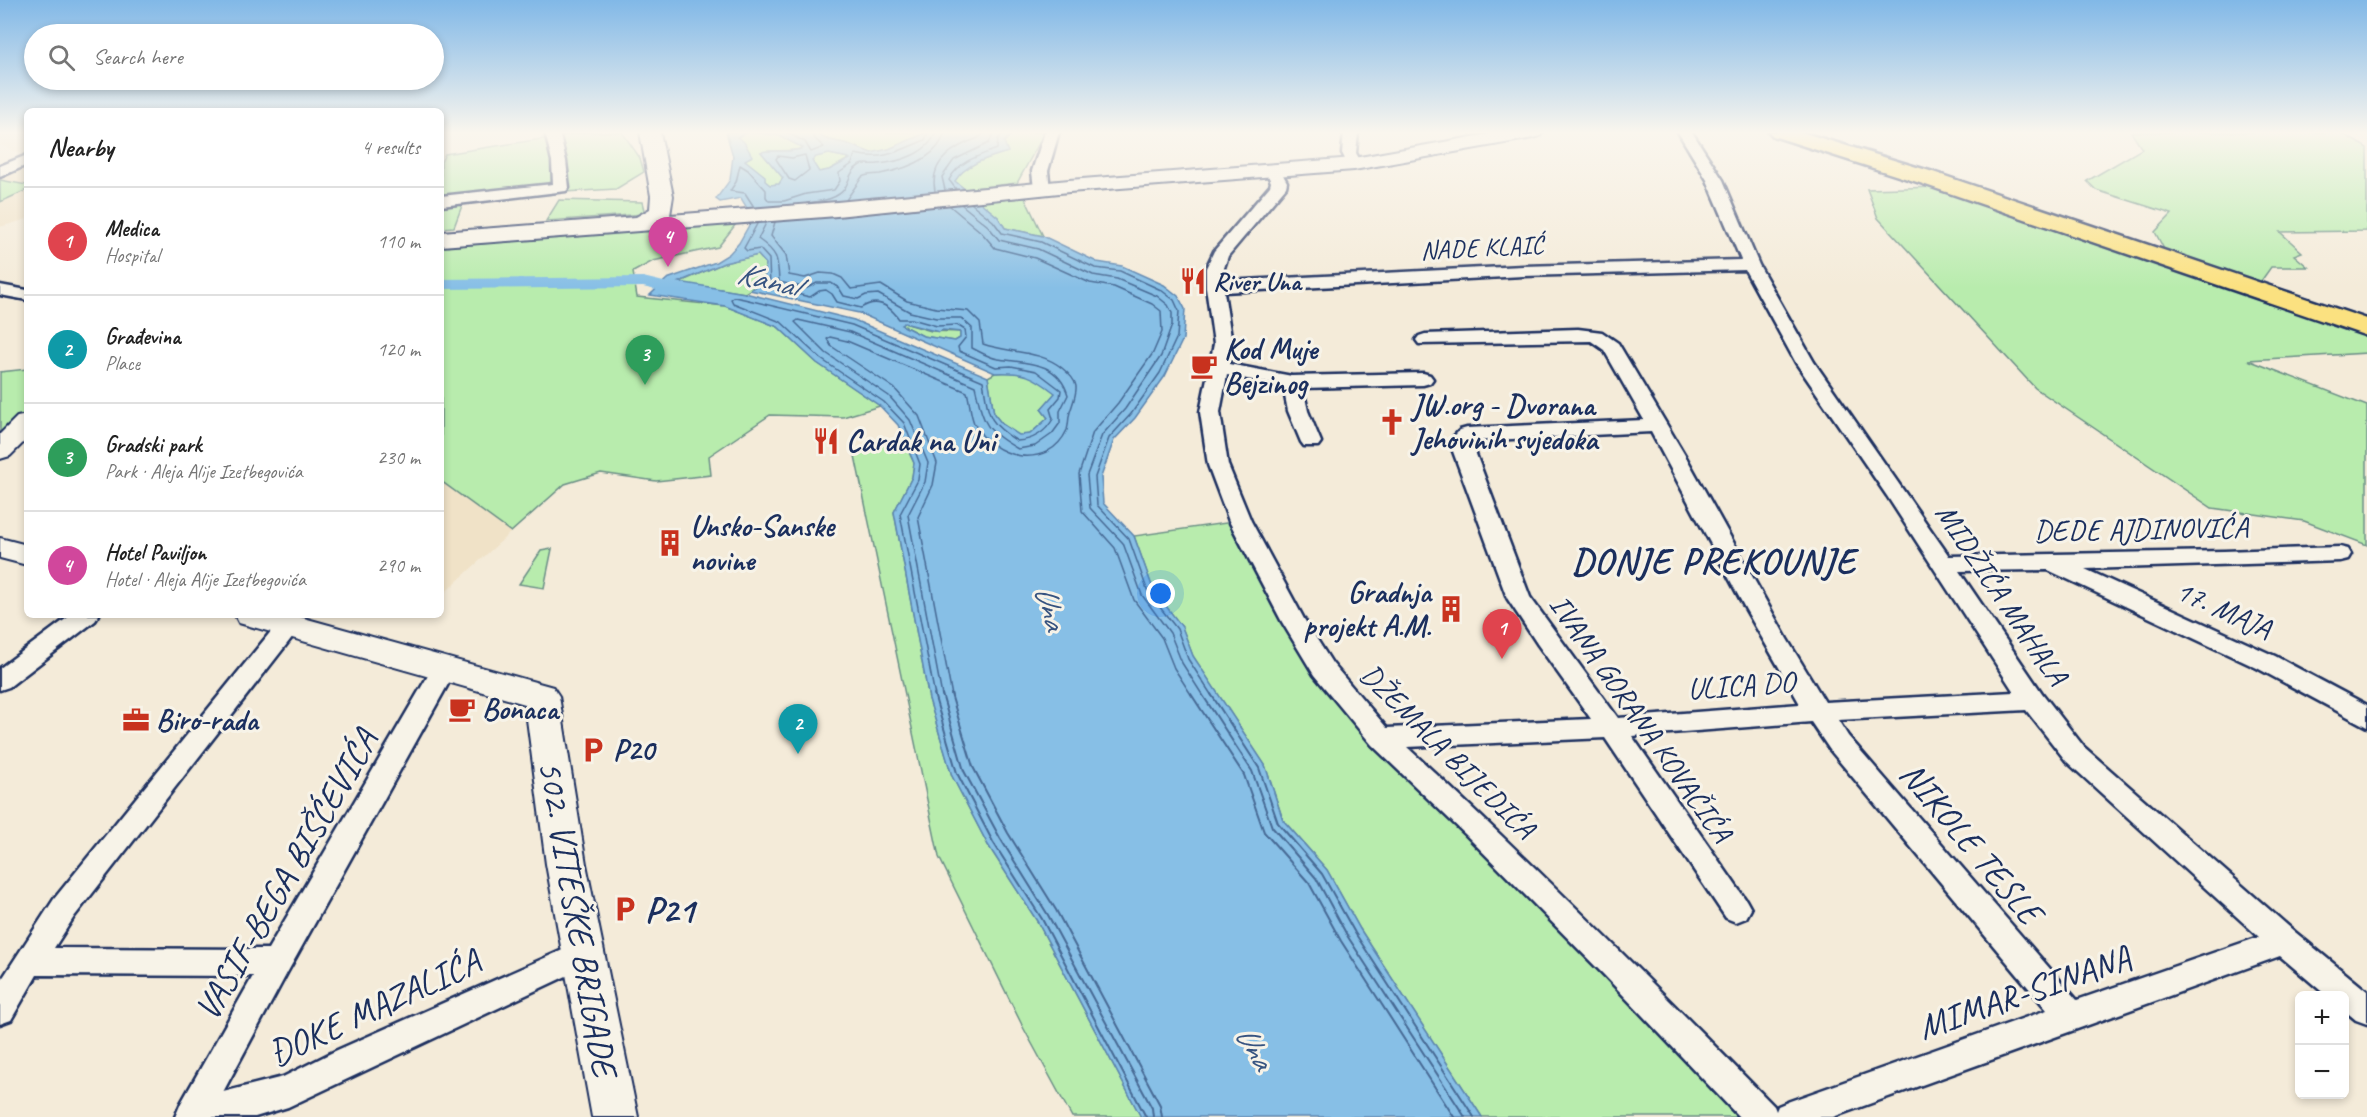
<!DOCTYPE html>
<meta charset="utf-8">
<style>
:root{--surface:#fff;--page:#f6f6f6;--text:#222;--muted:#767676;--line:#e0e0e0;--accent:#b45309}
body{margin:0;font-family:Caveat,sans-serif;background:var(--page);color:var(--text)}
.controls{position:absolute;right:18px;bottom:18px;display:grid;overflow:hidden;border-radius:9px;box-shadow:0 3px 9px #0003}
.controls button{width:54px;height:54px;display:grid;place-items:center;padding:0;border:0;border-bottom:2px solid var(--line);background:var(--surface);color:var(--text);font:30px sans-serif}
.you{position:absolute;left:1161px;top:594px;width:21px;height:21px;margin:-15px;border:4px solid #fff;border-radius:50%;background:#1a73e8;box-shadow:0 0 0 9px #1a73e833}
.badge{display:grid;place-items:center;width:39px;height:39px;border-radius:50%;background:var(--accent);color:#fff;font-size:20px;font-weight:700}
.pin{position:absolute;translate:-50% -50px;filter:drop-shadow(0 2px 3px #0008)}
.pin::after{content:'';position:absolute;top:32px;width:21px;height:18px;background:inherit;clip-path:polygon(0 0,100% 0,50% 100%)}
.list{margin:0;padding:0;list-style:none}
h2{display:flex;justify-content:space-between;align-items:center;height:78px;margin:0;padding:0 24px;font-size:26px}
h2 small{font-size:20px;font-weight:400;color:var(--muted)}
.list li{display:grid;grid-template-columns:39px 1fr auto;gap:18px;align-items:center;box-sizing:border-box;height:108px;padding:0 24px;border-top:2px solid var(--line)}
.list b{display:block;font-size:22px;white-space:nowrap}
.list p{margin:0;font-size:20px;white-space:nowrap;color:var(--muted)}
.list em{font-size:20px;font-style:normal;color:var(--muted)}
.icon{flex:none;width:33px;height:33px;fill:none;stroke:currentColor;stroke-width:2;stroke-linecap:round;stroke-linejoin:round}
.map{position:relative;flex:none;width:2367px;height:1117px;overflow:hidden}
.search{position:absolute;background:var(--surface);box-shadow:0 3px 9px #0003;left:24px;top:24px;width:420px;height:66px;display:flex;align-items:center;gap:15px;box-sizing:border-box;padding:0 21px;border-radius:33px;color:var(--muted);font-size:22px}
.panel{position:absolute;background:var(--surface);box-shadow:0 3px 9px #0003;left:24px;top:108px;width:420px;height:510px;border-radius:9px}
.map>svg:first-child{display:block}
</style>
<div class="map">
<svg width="2367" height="1117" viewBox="0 0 2367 1117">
<rect width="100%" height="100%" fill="#f4ebd9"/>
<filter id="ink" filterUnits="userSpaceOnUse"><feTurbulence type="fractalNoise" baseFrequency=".0167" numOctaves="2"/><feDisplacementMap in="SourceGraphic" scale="12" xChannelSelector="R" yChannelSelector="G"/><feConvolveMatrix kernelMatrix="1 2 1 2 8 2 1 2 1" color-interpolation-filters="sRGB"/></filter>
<g filter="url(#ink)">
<!-- built -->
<g fill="#f0e2c7">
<polygon points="0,132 27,132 27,156 0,145"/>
<polygon points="27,159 27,219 0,227 0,172"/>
<polygon points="441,481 511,532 441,596"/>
</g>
<!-- green -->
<g fill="#b8ecad" stroke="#6a8e86" stroke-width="1.5">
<polygon points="587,132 622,132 640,158 644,172 616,189 564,192 561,188 441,201 441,162 445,154"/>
<path d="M748,132L778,135L804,148C789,153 776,149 761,152L783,178L779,184L770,185L765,181L764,176L744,160L751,157L736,137Z"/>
<polygon points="814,132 928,132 889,149 871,153 848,144 826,139"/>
<path d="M1014,132H1045L1017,183L965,189L954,181C967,163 988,158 1007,152L1004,142Z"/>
<polygon points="2131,132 2340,132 2367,148 2367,231 2280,232 2302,252 2294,255 2308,267 2271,267 2259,284 2165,251 2155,232 2172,214 2096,190 2087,181 2142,149"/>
<polygon points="829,154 850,158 829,170 818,172 812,161 816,156"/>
<polygon points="0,180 27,185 27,190 0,202"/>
<polygon points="1940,187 2367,334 2367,353 2248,360 2367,406 2367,545 2304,521 2212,508 2035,388 1878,218 1867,189"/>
<polygon points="1025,198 1043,236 1005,228 998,217 978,201"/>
<polygon points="559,200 642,202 645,214 546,221"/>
<polygon points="463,203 454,227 441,228 441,205"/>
<polygon points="736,224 718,247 653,261 633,272 637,297 725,306 778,327 817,363 880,406 843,417 770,415 709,456 711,475 656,481 601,473 565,484 511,532 441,481 441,247"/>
<polygon points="758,255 766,264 764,281 745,293 678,283 724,263"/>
<polygon points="904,323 931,331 960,332 960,338 955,341 923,336 900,324"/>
<polygon points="27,369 27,423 0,450 0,372"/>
<polygon points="1010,372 1034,376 1056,393 1041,409 1048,418 1030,434 1019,436 1002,424 994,414 988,377 995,373"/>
<polygon points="902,438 914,463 912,477 894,512 929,699 952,776 988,845 1037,921 1141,1117 1072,1117 1024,1029 939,857 854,451"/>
<polygon points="1240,521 1323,669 1762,1117 1482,1117 1360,929 1327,870 1283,820 1265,765 1193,656 1182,627 1153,589 1134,536"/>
<polygon points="552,549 544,588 519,584 541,551"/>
</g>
<!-- water -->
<path fill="#87bfe6" stroke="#5c85b0" stroke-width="1.5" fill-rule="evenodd" d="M726,132H748L737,137L744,142L752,156L745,160L765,176V181L770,185L779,184L783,178L761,152C776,149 789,154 803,148L778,135L750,132H814L826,139L848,144L871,153L889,149L928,132H1014L1004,142L1008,152C988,158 966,163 955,181L998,217L1005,228L1043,236L1097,262L1122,266L1164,285L1178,296L1185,309L1183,339L1165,376L1135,418L1114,440L1101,477L1103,503L1134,536L1153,589L1182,627L1193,656L1265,765L1283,820L1327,870L1360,929L1482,1117H1141L1037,921L988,845L952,776L929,699L894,512L912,477L914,463L898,425L880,406L817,363L778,327L725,306L650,295L667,279L716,262L729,254L739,243L753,218L741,198L720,202L716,199L730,180L733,156ZM829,154L849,158L850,159L829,170L819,172L812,161L816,157ZM758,255L766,264L764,280L750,290L859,313L995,373C1024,372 1032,375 1055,393L1041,409L1048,418L1030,434L1019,435L1002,424L994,414L988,377L854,320L745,293L679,282L724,263ZM904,323L939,332L943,330L960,332V338L955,341L923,336L901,325Z"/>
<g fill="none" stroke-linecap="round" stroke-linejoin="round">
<!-- shore-far1 -->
<g stroke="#466994" stroke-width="1.5">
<polyline points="786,132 805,142 811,152 824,147 814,138 812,132"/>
<polygon points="805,155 809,170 795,181 789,179 776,159 778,156 792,158"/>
<path d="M956,189L949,180C959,161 978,156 997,149L998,139L1004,132"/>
<polyline points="945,190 942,177 954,160 989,143 994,132"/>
<path d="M935,191C930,166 946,152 968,142C975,139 980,139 984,132"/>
<path d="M846,200L862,177C868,174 874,175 880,174C906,169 938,159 945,132"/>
<path d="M807,203C820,201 837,200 845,188C850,179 850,171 860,165C864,163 872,165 878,164C899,162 928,154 936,132"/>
<polyline points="972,204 993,221 1002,233 1041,242 1095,268 1120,271 1161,290 1174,300 1179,311 1177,337 1160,373 1131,414 1109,438 1095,477 1097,505 1129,539 1148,592 1177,629 1188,659 1212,696"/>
<polyline points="962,205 988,226 999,240 1038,249 1093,275 1117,279 1157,296 1168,305 1172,313 1172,325 1161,356 1125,409 1102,435 1087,475 1090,508 1123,543 1142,595 1170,633 1182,663 1203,696"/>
<polyline points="950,206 981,232 995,248 1035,258 1090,283 1114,287 1152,304 1161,311 1162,332 1153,353 1118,403 1093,432 1079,474 1082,511 1115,548 1134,600 1162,638 1174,668 1192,696"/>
<path d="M754,207L745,193L730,191L736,182L740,165L748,170L766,190V197L769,201H784L806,194L834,190L840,181L839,173L852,164L855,154C884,161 898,151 925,140L928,132"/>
<path d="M775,222L771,236L786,255L789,275L805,278L820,273L833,274L842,278L851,289L881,285L907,301L936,308L968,311L980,323L983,344C1009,353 1040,350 1062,368C1082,384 1077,390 1070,412C1068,418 1069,424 1067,430C1048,472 992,459 974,423C970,414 970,402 967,392L847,341L830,337L827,339L831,346L894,388L919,416L937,463L933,485L918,517L952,696"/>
<path d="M766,223L758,239C778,253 778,258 779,282L807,288L817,283H831L839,288L844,296L858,299L866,295L878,294L910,312L936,318H961L972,328V348C980,352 990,358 998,359C1027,363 1058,361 1068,395L1060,411V423L1052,434L1035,446L1018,449C983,429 984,424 975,386L850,332L798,320L795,322L826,353L889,396L910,420L928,463L925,482L908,515L942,696"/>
<path d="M757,224L744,248L747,251L760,249L769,259L770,288L810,297L819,291L826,290L832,294L837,302L861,308C876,298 889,305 899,319H912L937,326L957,325L965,330L966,337L958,347L959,351L996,367L1011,366L1036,371L1061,390L1060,397L1050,409L1053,419C1045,433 1033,440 1017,441C986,421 989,415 983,381L852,325L744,299L734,297L731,299L733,303L781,322L821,359L884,402L904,423L920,464L918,480L900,514L935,696"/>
</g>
<!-- shore -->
<g stroke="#466994" stroke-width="2">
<polyline points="934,694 957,773 993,842 1042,919 1146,1117"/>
<polyline points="942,694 964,771 1000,838 1048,915 1152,1108 1153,1117"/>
<polyline points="951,694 973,767 1008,833 1056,910 1160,1105 1162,1117"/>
<polyline points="1191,694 1244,775 1264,832 1309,883 1341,941 1454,1117"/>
<polyline points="1202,694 1252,771 1272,827 1316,878 1348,937 1465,1117"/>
<polyline points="1211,694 1259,768 1278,823 1322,874 1355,933 1474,1117"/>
</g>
<!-- canal -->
<polygon fill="#87bfe6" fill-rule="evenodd" points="643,277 693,289 695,292 687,297 643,287 441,289 441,279"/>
<defs>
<g id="street">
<polygon points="545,132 559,132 566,161 569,188 566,191 441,206 441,196 553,184 552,161"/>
<polygon points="1045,132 1059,132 1048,171 1050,189 1042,194 1034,189 1032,171"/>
<polygon points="1344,132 1358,132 1356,153 1362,164 1359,167 1349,167 1342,153"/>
<path d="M1678,132H1692L1723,180L1759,265L1814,362L1949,556L2224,551L2340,547L2348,549L2351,554L2348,559L2340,561L2085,569L2275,656L2367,705V727L2257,668L2048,570L1959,571L2042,693L2084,747L2295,932L2367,991V1024L2356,1020L2344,1010V996H2327L2280,956L1833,1117H1739L1605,976L1466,835L1372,745L1314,675L1282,622L1229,521L1208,465L1200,412L1214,344L1206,287V268L1214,251L1270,186L1271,182L1266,171L1274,166L1279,168L1287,182L1286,187L1228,256L1224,268V281L1523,266L1741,260L1707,180ZM1745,270L1796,363L1887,496L2014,692L1825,702L1787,639L1686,457L1618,343L1602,332L1578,329L1425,334L1419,336L1416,340L1419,344L1591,341L1604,350L1644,420L1467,428L1460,430L1451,439V446L1507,598L1538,645L1591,719L1387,728L1332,663L1304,619L1251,521L1228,465L1220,412L1227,375L1283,386L1288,411L1301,442L1304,446H1318L1321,442L1308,411L1303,388L1423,385L1430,383L1433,379L1430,375L1423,373L1292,376L1229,364L1232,344L1224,292L1523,276ZM1651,432L1746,610L1800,704L1618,718L1530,597L1471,441ZM2026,710L2066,761L2259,937L2077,1000L1848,736L1838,720ZM1811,722L1830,750L2047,1010L1790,1101L1778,1106L1776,1111L1774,1106C1654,984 1533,863 1407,747L1605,738L1726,918L1736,922L1746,918L1751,909L1746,900L1632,736Z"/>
<polygon points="27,155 27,165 0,177 0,166"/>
<polygon points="0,285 27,290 27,300 0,295"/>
<polygon points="71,615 99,615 95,621 9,687 0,690 0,668"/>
<polygon points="289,617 297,619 301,625 297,631 74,917 54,948 268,949 436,662 445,659 454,662 457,668 287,973 223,1092 283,1077 335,1051 583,941 594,945 598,954 594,963 288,1107 255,1117 175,1117 181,1103 253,976 37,975 11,1020 0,1024 0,982 54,899 281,619"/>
</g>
<g id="secondary">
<polygon points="640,132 660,132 673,196 670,215 837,202 1069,180 1354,158 1500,132 1543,132 1540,136 1533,138 1354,170 1069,192 837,216 441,246 441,232 636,217 650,209 651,196"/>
<polygon points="27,415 27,439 10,456 0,459 0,434 17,417"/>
<polygon points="0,538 27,545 27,565 0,558"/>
<polygon points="235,615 293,615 553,687 559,696 586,864 638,1117 592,1117 546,864 525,704 239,623"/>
</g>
<polygon id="primary" points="1769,132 1801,132 1933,172 2367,319 2367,336 1917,182 1773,136"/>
</defs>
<!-- street casing -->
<use href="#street" stroke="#1b2f5e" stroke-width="5"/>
<!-- secondary casing -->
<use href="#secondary" stroke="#1b2f5e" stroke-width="4"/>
<!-- primary casing -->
<use href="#primary" stroke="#1b2f5e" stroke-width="5"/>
<!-- street -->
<use href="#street" fill="#f7f3e8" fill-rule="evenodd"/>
<!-- secondary -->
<use href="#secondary" fill="#f7f3e8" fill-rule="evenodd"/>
<!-- primary -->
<use href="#primary" fill="#fbe180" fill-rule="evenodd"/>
</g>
</g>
<!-- sky -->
<linearGradient id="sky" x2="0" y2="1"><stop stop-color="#81b8e7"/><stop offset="0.46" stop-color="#faf6ee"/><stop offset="1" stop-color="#faf6ee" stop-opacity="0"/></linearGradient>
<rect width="2367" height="288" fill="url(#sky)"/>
<!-- icons -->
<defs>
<symbol id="restaurant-bare" viewBox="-9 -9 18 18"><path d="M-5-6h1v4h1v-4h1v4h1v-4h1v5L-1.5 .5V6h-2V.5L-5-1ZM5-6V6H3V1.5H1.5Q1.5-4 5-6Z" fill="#c8321e" stroke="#f7f3e8" stroke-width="2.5" paint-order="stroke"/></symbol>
<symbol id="cafe-bare" viewBox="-9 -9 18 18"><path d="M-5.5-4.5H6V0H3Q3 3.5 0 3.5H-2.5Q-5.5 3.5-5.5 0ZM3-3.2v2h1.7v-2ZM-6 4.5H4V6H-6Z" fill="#c8321e" stroke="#f7f3e8" stroke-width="2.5" paint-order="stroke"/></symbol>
<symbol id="church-bare" viewBox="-9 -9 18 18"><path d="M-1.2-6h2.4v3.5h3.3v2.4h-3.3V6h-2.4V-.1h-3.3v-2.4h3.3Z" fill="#c8321e" stroke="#f7f3e8" stroke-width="2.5" paint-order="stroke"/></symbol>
<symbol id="building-bare" viewBox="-9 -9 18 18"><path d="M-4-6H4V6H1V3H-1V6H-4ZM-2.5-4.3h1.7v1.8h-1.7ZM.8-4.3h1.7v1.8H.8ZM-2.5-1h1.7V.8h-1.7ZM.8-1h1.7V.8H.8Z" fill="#c8321e" stroke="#f7f3e8" stroke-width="2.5" paint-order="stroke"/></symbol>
<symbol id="office-bare" viewBox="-9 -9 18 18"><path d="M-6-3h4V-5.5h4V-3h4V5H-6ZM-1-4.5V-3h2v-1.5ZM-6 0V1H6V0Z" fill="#c8321e" stroke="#f7f3e8" stroke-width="2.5" paint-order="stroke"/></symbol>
<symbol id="parking-bare" viewBox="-9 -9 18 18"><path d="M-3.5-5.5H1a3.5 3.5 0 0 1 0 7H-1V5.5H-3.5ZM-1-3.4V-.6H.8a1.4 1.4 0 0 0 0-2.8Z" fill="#c8321e" stroke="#f7f3e8" stroke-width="2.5" paint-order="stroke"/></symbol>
</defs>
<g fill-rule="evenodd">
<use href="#restaurant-bare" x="1174" y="262" width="38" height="38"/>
<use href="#cafe-bare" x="1185" y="347" width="38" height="38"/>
<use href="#church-bare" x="1373" y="403" width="38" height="38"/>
<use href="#restaurant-bare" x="807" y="422" width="38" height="38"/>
<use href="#building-bare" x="651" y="524" width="38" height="38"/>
<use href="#building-bare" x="1432" y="590" width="38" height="38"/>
<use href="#cafe-bare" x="443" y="690" width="38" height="38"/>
<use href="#office-bare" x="117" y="701" width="38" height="38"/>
<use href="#parking-bare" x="574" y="731" width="38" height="38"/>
<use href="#parking-bare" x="606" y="890" width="38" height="38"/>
</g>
<g text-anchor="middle" stroke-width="6" stroke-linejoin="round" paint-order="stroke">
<!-- far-street labels -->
<g font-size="26" fill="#1b2f5e" stroke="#f7f3e8">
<text transform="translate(1482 247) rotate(-3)" y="9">NADE KLAIĆ</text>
</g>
<!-- far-poi labels -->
<g font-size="26" font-weight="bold" fill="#1b2f5e" stroke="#f7f3e8" text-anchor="start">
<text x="1213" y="290">River Una</text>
</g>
<!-- poi labels -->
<g font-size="30" font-weight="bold" fill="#1b2f5e" stroke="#f7f3e8" text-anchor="start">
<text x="1224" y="359">Kod Muje<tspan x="1224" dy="34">Bejzinog</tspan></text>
<text x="1412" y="415">JW.org - Dvorana<tspan x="1412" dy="34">Jehovinih svjedoka</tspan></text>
<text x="846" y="451">Cardak na Uni</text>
<text x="690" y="536">Unsko-Sanske<tspan x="690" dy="34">novine</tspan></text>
<text x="1431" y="602" text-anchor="end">Gradnja<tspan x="1431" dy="34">projekt A.M.</tspan></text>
<text x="482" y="719">Bonaca</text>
<text x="156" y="730">Biro-rada</text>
<text x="613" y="760">P20</text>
</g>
<!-- street labels -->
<g font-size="30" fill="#1b2f5e" stroke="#f7f3e8">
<text transform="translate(2141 529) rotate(-1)" y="10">DEDE AJDINOVIĆA</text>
<text transform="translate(2002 594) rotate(56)" y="10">MIDŽIĆA MAHALA</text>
<text transform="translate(2224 609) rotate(24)" y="10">17. MAJA</text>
<text transform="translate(1741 685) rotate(-4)" y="10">ULICA DO</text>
<text transform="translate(1641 718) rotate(55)" y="10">IVANA GORANA KOVAČIĆA</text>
<text transform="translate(1448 751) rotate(45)" y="10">DŽEMALA BIJEDIĆA</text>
</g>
<!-- water labels -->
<g font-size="32" font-style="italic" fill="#365380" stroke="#f7f3e8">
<text transform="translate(768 279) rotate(14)" y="11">Kanal</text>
<text transform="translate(1051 607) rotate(74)" y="11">Una</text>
<text transform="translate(1255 1047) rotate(60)" y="11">Una</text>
</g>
<!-- district labels -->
<g font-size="36" font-weight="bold" letter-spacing="1.5" fill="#1b2f5e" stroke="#f7f3e8">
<text x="1714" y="573">DONJE PREKOUNJE</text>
</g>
<!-- near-street labels -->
<g font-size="36" fill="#1b2f5e" stroke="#f7f3e8">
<text transform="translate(1972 842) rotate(50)" y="13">NIKOLE TESLE</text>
<text transform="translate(285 874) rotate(-60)" y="13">VASIF-BEGA BIŠĆEVIĆA</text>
<text transform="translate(579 918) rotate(80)" y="13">502. VITEŠKE BRIGADE</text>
<text transform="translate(2024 991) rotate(-19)" y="13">MIMAR-SINANA</text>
<text transform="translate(374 1006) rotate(-25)" y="13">ĐOKE MAZALIĆA</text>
</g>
<!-- near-poi labels -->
<g font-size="36" font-weight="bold" fill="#1b2f5e" stroke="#f7f3e8" text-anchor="start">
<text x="645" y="922">P21</text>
</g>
</g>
</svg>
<div class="controls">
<button>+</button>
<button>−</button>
</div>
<div class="you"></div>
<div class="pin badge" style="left:1502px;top:659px;background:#e0444e">1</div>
<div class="pin badge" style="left:798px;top:754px;background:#0f9aa8">2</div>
<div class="pin badge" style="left:645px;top:385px;background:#2e9e5b">3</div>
<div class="pin badge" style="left:668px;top:267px;background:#d1479c">4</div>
<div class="search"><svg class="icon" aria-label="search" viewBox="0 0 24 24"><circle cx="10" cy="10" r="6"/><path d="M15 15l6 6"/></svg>Search here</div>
<section class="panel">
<h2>Nearby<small>4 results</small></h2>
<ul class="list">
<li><span class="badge" style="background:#e0444e">1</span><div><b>Medica</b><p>Hospital</p></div><em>110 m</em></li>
<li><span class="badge" style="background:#0f9aa8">2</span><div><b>Građevina</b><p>Place</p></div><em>120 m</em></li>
<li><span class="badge" style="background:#2e9e5b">3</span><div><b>Gradski park</b><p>Park · Aleja Alije Izetbegovića</p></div><em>230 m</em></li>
<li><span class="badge" style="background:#d1479c">4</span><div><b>Hotel Paviljon</b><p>Hotel · Aleja Alije Izetbegovića</p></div><em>290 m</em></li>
</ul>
</section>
</div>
